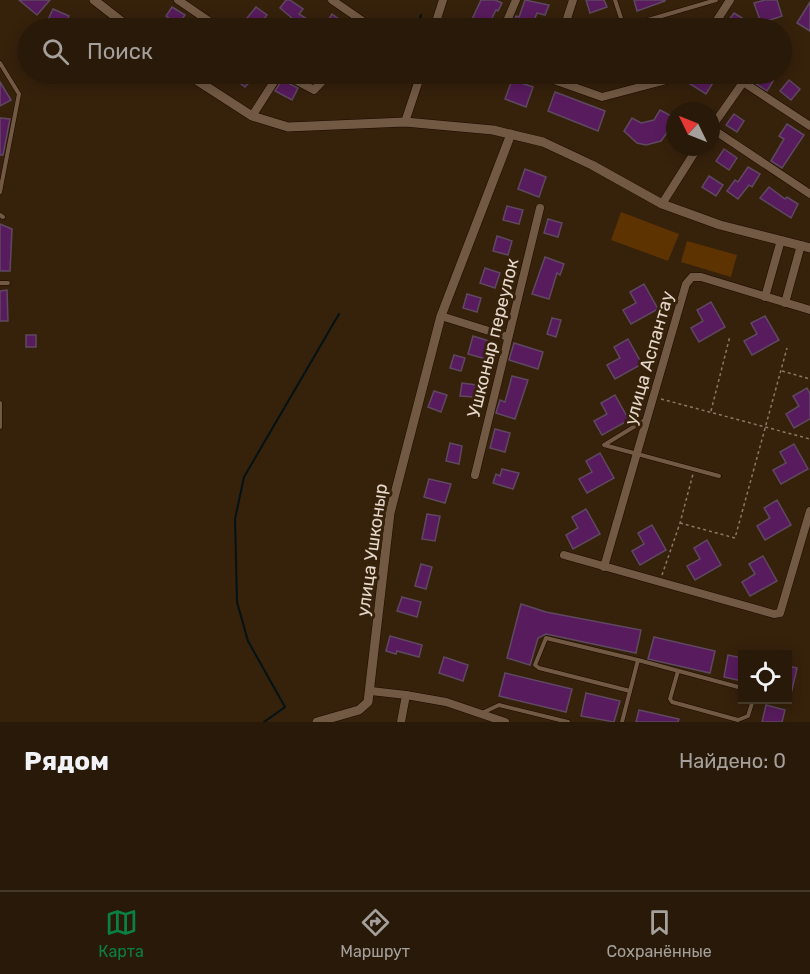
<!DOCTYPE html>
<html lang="ru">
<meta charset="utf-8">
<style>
:root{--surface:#281908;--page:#342616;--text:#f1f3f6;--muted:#a5a09c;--line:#443829;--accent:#0b8043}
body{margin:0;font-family:Rubik,sans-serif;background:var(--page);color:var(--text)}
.controls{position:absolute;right:18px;bottom:18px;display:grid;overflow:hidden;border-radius:0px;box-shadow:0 3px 15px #0003}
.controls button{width:54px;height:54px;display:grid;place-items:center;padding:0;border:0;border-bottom:2px solid var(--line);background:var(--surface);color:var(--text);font:30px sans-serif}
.compass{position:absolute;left:666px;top:102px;width:54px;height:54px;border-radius:50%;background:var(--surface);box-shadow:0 3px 15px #0003;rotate:313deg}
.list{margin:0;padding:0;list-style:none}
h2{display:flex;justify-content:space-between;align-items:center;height:78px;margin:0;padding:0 24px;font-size:26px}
h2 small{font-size:20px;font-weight:400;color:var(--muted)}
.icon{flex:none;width:33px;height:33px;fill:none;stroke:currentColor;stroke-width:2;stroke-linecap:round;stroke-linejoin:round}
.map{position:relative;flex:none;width:810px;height:722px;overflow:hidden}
.search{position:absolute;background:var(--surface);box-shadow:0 3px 15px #0003;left:18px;right:18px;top:18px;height:66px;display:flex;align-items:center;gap:15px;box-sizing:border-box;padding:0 21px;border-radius:33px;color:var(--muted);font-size:22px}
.sheet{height:168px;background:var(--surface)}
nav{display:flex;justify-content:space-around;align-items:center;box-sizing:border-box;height:84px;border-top:2px solid var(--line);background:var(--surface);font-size:16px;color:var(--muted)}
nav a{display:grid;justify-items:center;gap:3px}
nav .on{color:var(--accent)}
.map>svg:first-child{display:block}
</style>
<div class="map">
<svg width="810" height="722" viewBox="0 0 810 722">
<rect width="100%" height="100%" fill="#36210b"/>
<!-- green -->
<g fill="#5c3301">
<polygon points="621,212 679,234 668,261 611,240"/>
<polygon points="687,241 737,255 731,277 681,262"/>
</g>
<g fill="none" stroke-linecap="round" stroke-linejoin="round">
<!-- stream -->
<g stroke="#021215" stroke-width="2">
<polyline points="417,28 421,15"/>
<polyline points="391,82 396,74"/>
<polyline points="264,722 285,707 248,641 237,602 235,519 244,477 339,314"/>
</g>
</g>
<!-- building -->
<g fill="#581b5d" stroke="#5e4960" stroke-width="1.5">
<polygon points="19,0 50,0 37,15"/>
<polygon points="286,0 290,0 303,9 299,14 321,28 305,28 300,25 280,8"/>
<polygon points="481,0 495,0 502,3 498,11 496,10 487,28 468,28"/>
<polygon points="525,0 549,5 545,15 537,13 531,28 513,23 516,16 519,17"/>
<polygon points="586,0 604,0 607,7 590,13"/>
<polygon points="634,0 665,0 665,1 637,11"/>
<polygon points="765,0 777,0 782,16 761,23 754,3"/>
<polygon points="810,2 810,31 797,23"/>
<polygon points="172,7 185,15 178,25 166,16"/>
<polygon points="256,7 267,15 258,26 247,18"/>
<polygon points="53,9 69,16 64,28 47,22"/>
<polygon points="734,13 758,28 723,28"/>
<polygon points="332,14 343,22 339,28 330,28 325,25"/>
<polygon points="228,74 257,74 245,87"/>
<polygon points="607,74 633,74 633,75 610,82"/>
<polygon points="692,74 712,74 717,76 706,94 687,82"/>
<polygon points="757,74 772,74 776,76 767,91 752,81"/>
<polygon points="282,80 298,88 292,100 275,91"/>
<polygon points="512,80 533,87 526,107 505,99"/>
<polygon points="789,80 800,89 791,100 780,91"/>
<polygon points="0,82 11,100 0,106"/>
<polygon points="555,92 605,111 598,131 548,111"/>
<polygon points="660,110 675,118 675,133 669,130 661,141 646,145 637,143 624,131 632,118 641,123 654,120"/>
<polygon points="734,114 744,121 737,132 726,125"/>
<polygon points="0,118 10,119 3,155 0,155"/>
<polygon points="787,124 804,135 782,168 771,161 784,139 779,136"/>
<polygon points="724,149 737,158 729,170 716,161"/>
<polygon points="748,167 760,174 752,187 749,185 738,199 727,191 735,180 738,182"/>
<polygon points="525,169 546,177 539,197 518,189"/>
<polygon points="709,176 723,185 716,196 702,187"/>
<polygon points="769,187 785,199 787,197 798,204 791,218 760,198"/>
<polygon points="507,206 523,210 519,224 503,220"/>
<polygon points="548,219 562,223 558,237 544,233"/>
<polygon points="0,224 12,229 10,271 0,271"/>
<polygon points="497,236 512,241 508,255 493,251"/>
<polygon points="545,257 564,264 560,275 557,273 549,299 532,294"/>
<polygon points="485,268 500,273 495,288 480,283"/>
<polygon points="644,284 658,309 631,324 623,310 636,303 630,292"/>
<polygon points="7,290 8,321 0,321 0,291"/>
<polygon points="467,294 481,298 477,312 463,308"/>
<polygon points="711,302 725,327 699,342 691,328 703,321 697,310"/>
<polygon points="765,316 779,340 752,355 744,341 757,334 751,323"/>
<polygon points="552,318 561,320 556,337 547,334"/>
<rect x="26" y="335" width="10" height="12"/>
<polygon points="473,336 492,342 486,359 468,354"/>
<polygon points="628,339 642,364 615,379 607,365 620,358 614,347"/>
<polygon points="514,343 543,352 538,369 509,360"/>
<polygon points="454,355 465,358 461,371 450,368"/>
<polygon points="512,376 528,380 515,419 496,413 500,400 505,402"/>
<polygon points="462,383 476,385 474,397 460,396"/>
<polygon points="807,388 810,394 810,419 794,428 786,414 799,406 793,396"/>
<polygon points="434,391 447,395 441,412 428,407"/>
<polygon points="615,395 629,420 602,435 594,421 607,414 601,403"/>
<polygon points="495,429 510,433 505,452 490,448"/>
<polygon points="450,443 462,446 459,464 446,461"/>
<polygon points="794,444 808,469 781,484 773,470 786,463 780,452"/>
<polygon points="600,453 614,478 587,493 579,479 592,472 586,461"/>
<polygon points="502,469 519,473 513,489 493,483 496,474 500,476"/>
<polygon points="429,479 451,484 445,503 424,497"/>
<polygon points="777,500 791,525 765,540 757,526 770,518 764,508"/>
<polygon points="586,509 600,534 573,549 566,535 578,528 572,517"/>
<polygon points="427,514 440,516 435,541 422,539"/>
<polygon points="652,525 666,550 640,565 632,551 644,544 638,533"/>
<polygon points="707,540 721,565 695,580 687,566 700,559 694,548"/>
<polygon points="763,556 777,581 750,596 742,582 755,574 749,564"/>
<polygon points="421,564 432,567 426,589 415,586"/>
<polygon points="402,597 421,602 417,617 397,611"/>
<polygon points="521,604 546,612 641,630 636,653 546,634 538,638 530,665 507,658"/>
<polygon points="390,636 422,645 419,657 397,651 396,654 386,651"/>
<polygon points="654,637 715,651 710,673 648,659"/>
<polygon points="728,655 742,658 742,681 724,677"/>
<polygon points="444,657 468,665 463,681 439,673"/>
<polygon points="788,666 797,668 790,698 788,698"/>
<polygon points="505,673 572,689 566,712 499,696"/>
<polygon points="586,693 620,701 614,722 581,716"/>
<polygon points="766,705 785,710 782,722 762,722"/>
<polygon points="639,710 679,719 678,722 636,722"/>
</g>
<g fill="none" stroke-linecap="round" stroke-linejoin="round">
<defs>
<g id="service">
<polyline points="615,0 624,27 716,0"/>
<polyline points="0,63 19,94 0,192"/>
<polyline points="0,215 3,217"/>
<polyline points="0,283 8,283"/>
<polyline points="0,403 0,427"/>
<polyline points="645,420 604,445 719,476"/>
<polyline points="678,671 670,699 672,702 738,720 748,716 753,700"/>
<polyline points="630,691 539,668 535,665 546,638 638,660"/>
<polyline points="482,713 499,705 568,722"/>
<polyline points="622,722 638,660 742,688"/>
</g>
<g id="minor">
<polyline points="178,0 219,28"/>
<polyline points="332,0 364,22 364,28"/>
<polyline points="434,28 443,0"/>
<polyline points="504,28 516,0"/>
<polyline points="564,28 573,0"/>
<polyline points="712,28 730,0"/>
<polyline points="284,74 314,90 329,74"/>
<polyline points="537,74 602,97 678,77 681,74"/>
<polyline points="743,82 810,126"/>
<polyline points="252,116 279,74"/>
<polyline points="405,122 421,74"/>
<polyline points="711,128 810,194"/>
<polyline points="711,128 749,74"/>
<polyline points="662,204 698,147"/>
<polyline points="765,297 781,240"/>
<polyline points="785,303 801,245"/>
<polyline points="441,316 508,337"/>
<polyline points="475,475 540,208"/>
<polyline points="564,555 774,614 780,613 810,511"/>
<polyline points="604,567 686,284 692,277 701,277 810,310"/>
<polyline points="371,691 406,695 401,722"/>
<polyline points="406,695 446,702 505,722"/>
</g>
<g id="tertiary">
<polyline points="94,0 130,28"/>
<polyline points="187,74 252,116 288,127 405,122 493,130 543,142 592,165 662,204 720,225 810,248"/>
<polyline points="317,722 359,710 368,702 390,513 441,316 511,134"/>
</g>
</defs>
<!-- service casing -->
<use href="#service" stroke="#1c0900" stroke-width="5"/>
<!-- minor casing -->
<use href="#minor" stroke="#1c0900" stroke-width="9"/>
<!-- tertiary casing -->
<use href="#tertiary" stroke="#1c0900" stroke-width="10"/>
<!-- path -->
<g stroke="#8a7967" stroke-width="1.5" stroke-dasharray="3 3" stroke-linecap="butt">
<polyline points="782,371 810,379"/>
<polyline points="661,399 810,439"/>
<polyline points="711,411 730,336"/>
<polyline points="680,523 735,538 787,348"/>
<polyline points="662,575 680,523 693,474"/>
</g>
<!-- service -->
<use href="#service" stroke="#725943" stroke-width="4"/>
<!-- minor -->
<use href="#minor" stroke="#725943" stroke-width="8"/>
<!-- tertiary -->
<use href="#tertiary" stroke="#725943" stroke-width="9"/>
</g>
<g text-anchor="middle" stroke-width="6" stroke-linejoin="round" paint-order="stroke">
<!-- street labels -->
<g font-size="18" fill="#e6d8cb" stroke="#36210b">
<text transform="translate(493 338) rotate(-76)" y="6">Ушконыр переулок</text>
<text transform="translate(649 358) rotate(-74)" y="6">улица Аспантау</text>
<text transform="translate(372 550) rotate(-82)" y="6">улица Ушконыр</text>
</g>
</g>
</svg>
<div class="controls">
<button><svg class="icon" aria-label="locate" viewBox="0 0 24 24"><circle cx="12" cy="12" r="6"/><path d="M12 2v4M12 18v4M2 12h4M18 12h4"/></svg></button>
</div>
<svg class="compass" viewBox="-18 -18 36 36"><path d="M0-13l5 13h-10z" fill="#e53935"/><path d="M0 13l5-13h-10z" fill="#a5a09c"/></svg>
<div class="search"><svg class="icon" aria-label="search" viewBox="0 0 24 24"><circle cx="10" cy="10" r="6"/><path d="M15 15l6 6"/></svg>Поиск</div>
</div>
<section class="sheet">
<h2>Рядом<small>Найдено: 0</small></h2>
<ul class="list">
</ul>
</section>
<nav>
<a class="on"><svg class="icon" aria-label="map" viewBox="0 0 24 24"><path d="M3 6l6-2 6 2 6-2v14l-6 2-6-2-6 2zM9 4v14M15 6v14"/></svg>Карта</a>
<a><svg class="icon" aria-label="directions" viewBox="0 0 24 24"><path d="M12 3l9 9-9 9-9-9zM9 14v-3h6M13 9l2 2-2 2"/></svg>Маршрут</a>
<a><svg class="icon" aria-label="saved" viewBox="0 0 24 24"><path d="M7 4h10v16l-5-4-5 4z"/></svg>Сохранённые</a>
</nav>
